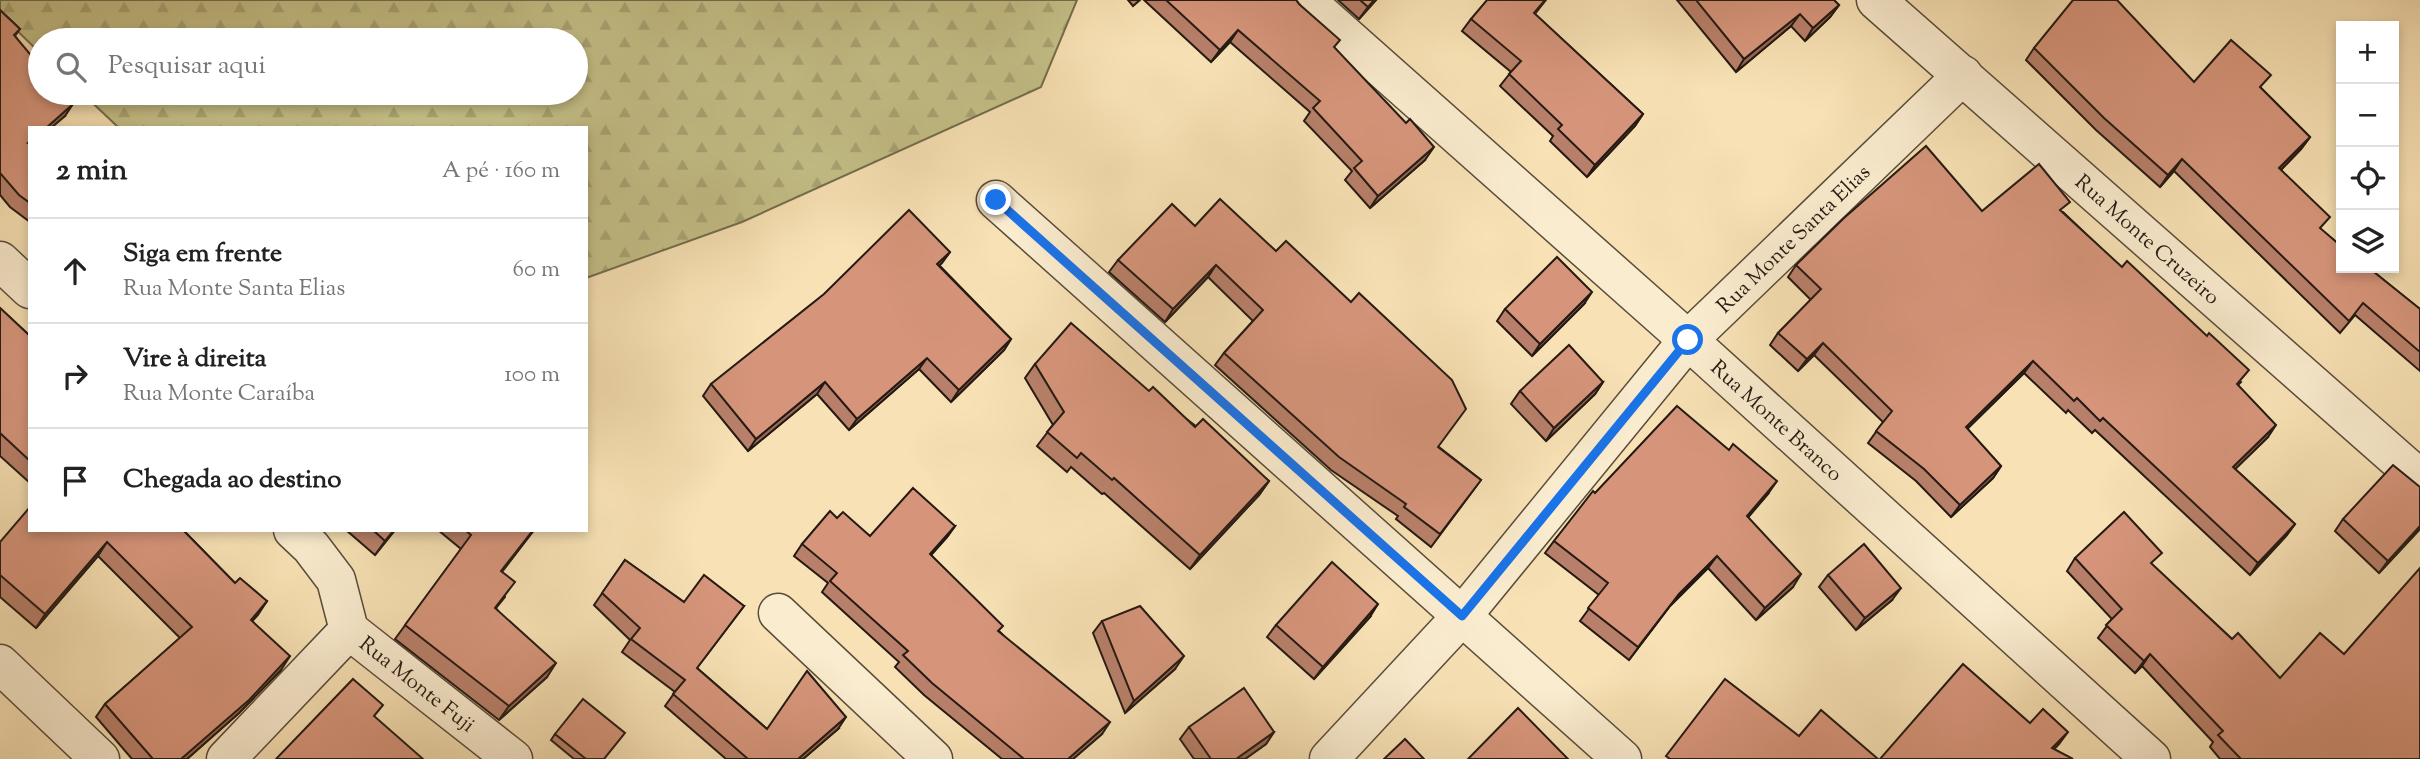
<!DOCTYPE html>
<html lang="pt">
<meta charset="utf-8">
<style>
:root{--surface:#fff;--page:#f6f6f6;--text:#222;--muted:#767676;--line:#e0e0e0}
body{margin:0;font-family:"Sorts Mill Goudy",serif;background:var(--page);color:var(--text)}
.controls{position:absolute;right:21px;top:21px;display:grid;overflow:hidden;border-radius:0px;box-shadow:0 4px 10px #0003}
.controls button{width:63px;height:63px;display:grid;place-items:center;padding:0;border:0;border-bottom:2px solid var(--line);background:var(--surface);color:var(--text);font:35px sans-serif}
.stop{position:absolute;width:21px;height:21px;margin:-16px;border:5px solid #1a73e8;border-radius:50%;background:#fff}
.stop.end{background:#1a73e8;border-color:#fff;box-shadow:0 2px 7px #0008}
.list{margin:0;padding:0;list-style:none}
h2{display:flex;justify-content:space-between;align-items:center;height:91px;margin:0;padding:0 28px;font-size:30px}
h2 small{font-size:23px;font-weight:400;color:var(--muted)}
.list li{display:grid;grid-template-columns:46px 1fr auto;gap:21px;align-items:center;box-sizing:border-box;height:105px;padding:0 28px;border-top:2px solid var(--line)}
.list b{display:block;font-size:26px;white-space:nowrap}
.list p{margin:0;font-size:23px;white-space:nowrap;color:var(--muted)}
.list em{font-size:23px;font-style:normal;color:var(--muted)}
.icon{flex:none;width:38px;height:38px;fill:none;stroke:currentColor;stroke-width:2;stroke-linecap:round;stroke-linejoin:round}
.map{position:relative;flex:none;width:2420px;height:759px;overflow:hidden}
.search{position:absolute;background:var(--surface);box-shadow:0 4px 10px #0003;left:28px;top:28px;width:560px;height:77px;display:flex;align-items:center;gap:18px;box-sizing:border-box;padding:0 24px;border-radius:38px;color:var(--muted);font-size:26px}
.panel{position:absolute;background:var(--surface);box-shadow:0 4px 10px #0003;left:28px;top:126px;width:560px;height:406px;border-radius:0px}
.map>svg:first-child{display:block}
</style>
<div class="map">
<svg width="2420" height="759" viewBox="0 0 2420 759">
<defs>
<pattern id="forest-firs" width="22" height="20" patternUnits="userSpaceOnUse" patternTransform="scale(1.75)"><rect width="22" height="20" fill="#c5c088"/><path d="M5 1l3.5 6h-7zM16 11l3.5 6h-7z" fill="#a9a474"/></pattern>
</defs>
<rect width="100%" height="100%" fill="#f8e2b5"/>
<filter id="stains"><feTurbulence type="fractalNoise" baseFrequency=".00286" numOctaves="4"/><feColorMatrix values="0 0 0 0 .2 0 0 0 0 .09 0 0 0 0 .02 0 0 0 .5 -.17"/></filter>
<radialGradient id="worn" r=".72"><stop offset=".6" stop-color="#630" stop-opacity="0"/><stop offset="1" stop-color="#630" stop-opacity=".3"/></radialGradient>
<!-- forest -->
<polygon fill="url(#forest-firs)" stroke="#756d4e" stroke-width="2" points="0,0 1077,0 1041,87 742,222 586,278 586,128 119,128 82,93 576,93 576,40 40,40 40,53 0,14"/>
<g fill="none" stroke-linecap="round" stroke-linejoin="round">
<defs>
<g id="minor">
<path id="s1" d="M1305,0L1688,340L2151,759"/>
<path id="s2" d="M1876,0L2420,479"/>
<polyline points="996,200 1622,759"/>
<polyline points="0,261 30,289"/>
<path id="s3" d="M293,530L311,547L336,580L349,630L513,759"/>
<polyline points="778,613 933,759"/>
<polyline points="0,664 100,759"/>
<polyline points="226,759 349,630"/>
<path id="s4" d="M1329,759L1462,616L1688,340L1963,75"/>
</g>
</defs>
<!-- minor casing -->
<use href="#minor" stroke="#5a4c3c" stroke-width="41"/>
<!-- minor -->
<use href="#minor" stroke="#faeccf" stroke-width="38"/>
</g>
<!-- wall -->
<g fill="#b8806a" stroke="#251a13" stroke-width="2">
<polygon points="1128,0 1140,0 1133,6"/>
<polygon points="1144,0 1296,0 1425,160 1370,208 1345,180 1352,171 1304,121 1310,112 1230,42 1211,62"/>
<polygon points="1338,0 1376,0 1359,19"/>
<polygon points="1546,0 1535,14 1643,114 1635,126 1587,177 1550,141 1553,136 1500,86 1511,72 1462,31 1471,19"/>
<polygon points="1677,0 1834,0 1839,5 1830,17 1805,41 1791,26 1736,72"/>
<polygon points="0,10 20,29 15,36 65,116 30,128 30,222 10,207 0,195"/>
<polygon points="2034,48 2194,82 2261,88 2310,137 2301,149 2281,170 2321,230 2420,309 2420,371 2355,315 2340,333 2174,171 2160,187 2096,130 2026,60"/>
<polygon points="1982,211 2063,212 2241,382 2238,385 2268,437 2235,469 2295,524 2286,536 2250,575 2095,430 2092,433 2068,410 2066,413 2024,373 1967,429 2001,466 1993,478 1951,517 1916,481 1868,443 1883,422 1814,355 1798,371 1770,345 1778,333 1811,300 1788,277 1796,265"/>
<polygon points="1195,226 1439,447 1481,480 1431,547 1396,519 1398,516 1331,470 1215,365 1224,353 1253,321 1208,277 1165,322 1109,272 1118,260"/>
<polygon points="950,252 939,265 1011,339 1004,350 951,402 919,369 849,430 817,394 748,451 703,396 711,384"/>
<polygon points="1584,304 1532,356 1497,321 1505,309"/>
<polygon points="0,308 30,336 30,483 0,456"/>
<polygon points="1035,364 1149,391 1269,481 1259,495 1190,569 1104,493 1102,494 1071,467 1067,472 1037,446 1053,425 1025,378"/>
<polygon points="1603,382 1595,394 1546,441 1511,404 1520,391"/>
<polygon points="1595,493 1768,494 1748,517 1793,587 1756,620 1708,568 1670,606 1629,660 1580,621 1599,595 1545,553 1554,541"/>
<polygon points="837,518 870,536 955,526 947,537 931,555 999,631 1102,734 1073,759 1002,759 924,695 895,667 899,662 822,592 828,583 794,556 802,544"/>
<polygon points="2343,519 2420,529 2379,573 2335,531"/>
<polygon points="183,530 235,583 267,601 252,621 281,670 239,713 187,759 132,759 96,717 105,704 180,638 98,556 36,628 0,597 0,542"/>
<polygon points="346,530 395,530 375,555"/>
<polygon points="438,530 534,530 502,572 505,597 496,608 547,677 499,720 395,639 461,549"/>
<polygon points="2075,558 2153,566 2232,639 2280,678 2420,759 2220,759 2210,747 2213,742 2142,666 2135,673 2098,638 2112,619 2067,571"/>
<polygon points="625,560 684,602 744,606 697,668 767,729 838,729 803,759 726,759 665,706 675,692 622,652 630,640 594,605"/>
<polygon points="1828,575 1892,600 1856,630 1819,587"/>
<polygon points="1370,617 1314,679 1267,637 1276,625"/>
<polygon points="1102,621 1175,669 1125,713 1093,633"/>
<polygon points="1189,727 1274,732 1266,744 1245,759 1194,759 1180,739"/>
<polygon points="555,734 605,759 574,759 551,740"/>
</g>
<!-- shaded-wall -->
<g fill="#966856" stroke="#251a13" stroke-width="2">
<polygon points="1374,0 1376,0 1359,19 1368,7"/>
<polygon points="1839,5 1830,17 1805,41 1813,28"/>
<polygon points="1800,14 1791,26 1736,72 1744,59"/>
<polygon points="1238,30 1230,42 1211,62 1220,50"/>
<polygon points="73,104 65,116 51,128 46,128"/>
<polygon points="1643,114 1635,126 1587,177 1595,165"/>
<polygon points="2310,137 2301,149 2271,180 2279,168"/>
<polygon points="1434,147 1425,160 1370,208 1378,196"/>
<polygon points="2182,159 2174,171 2160,187 2168,175"/>
<polygon points="950,252 942,263 929,275 937,264"/>
<polygon points="1216,265 1208,277 1165,322 1173,309"/>
<polygon points="1592,292 1584,304 1532,356 1540,344"/>
<polygon points="1011,339 1004,350 951,402 959,390"/>
<polygon points="1823,343 1814,355 1798,371 1807,359"/>
<polygon points="927,358 919,369 849,430 857,419"/>
<polygon points="2033,361 2024,373 1957,439 1966,427"/>
<polygon points="825,382 817,394 748,451 756,439"/>
<polygon points="1603,382 1595,394 1546,441 1554,428"/>
<polygon points="2276,425 2268,437 2225,479 2233,467"/>
<polygon points="2001,466 1993,478 1951,517 1960,505"/>
<polygon points="1269,481 1259,495 1190,569 1200,555"/>
<polygon points="1777,481 1768,494 1739,528 1747,516"/>
<polygon points="2295,524 2286,536 2250,575 2258,563"/>
<polygon points="955,526 947,537 922,565 930,554"/>
<polygon points="2420,526 2420,529 2379,573 2388,561"/>
<polygon points="394,530 395,530 375,555 385,541"/>
<polygon points="533,530 534,530 491,585 501,571"/>
<polygon points="107,542 98,556 36,628 45,614"/>
<polygon points="1717,556 1708,568 1670,606 1629,660 1679,594"/>
<polygon points="1801,574 1793,587 1756,620 1765,608"/>
<polygon points="1901,588 1892,600 1856,630 1865,618"/>
<polygon points="267,601 258,615 241,633 251,620"/>
<polygon points="1378,604 1370,617 1314,679 1323,667"/>
<polygon points="2150,654 2142,666 2135,673 2144,661"/>
<polygon points="290,656 281,670 239,713 187,759 181,759"/>
<polygon points="1184,656 1175,669 1125,713 1134,701"/>
<polygon points="556,663 547,677 499,720 509,706"/>
<polygon points="846,717 838,729 803,759 798,759"/>
<polygon points="1110,722 1102,734 1073,759 1068,759"/>
<polygon points="1274,732 1266,744 1245,759 1236,759"/>
<polygon points="2068,732 2059,744 2045,759 2052,748"/>
</g>
<!-- building -->
<g fill="#d6957b" stroke="#251a13" stroke-width="2">
<polygon points="1166,0 1296,0 1299,4 1340,40 1334,47 1406,123 1410,119 1434,147 1378,196 1354,168 1362,161 1313,108 1320,101 1238,30 1220,50"/>
<polygon points="1360,0 1374,0 1368,7"/>
<polygon points="1487,0 1545,0 1534,13 1643,114 1595,165 1558,129 1562,125 1509,74 1521,61 1471,19"/>
<polygon points="1696,0 1834,0 1839,5 1813,28 1800,14 1744,59"/>
<polygon points="2073,0 2117,0 2194,82 2231,40 2271,75 2260,87 2310,137 2279,168 2330,217 2320,228 2341,246 2341,268 2369,268 2420,309 2420,352 2363,303 2349,321 2182,159 2168,175 2104,118 2034,48"/>
<polygon points="0,10 20,29 14,35 40,66 40,93 64,93 73,104 46,128 30,128 30,142 28,143 30,144 30,203 19,195 0,173"/>
<polygon points="1926,146 1982,211 2039,164 2070,202 2060,210 2122,267 2127,261 2207,336 2209,333 2249,370 2237,384 2276,425 2233,467 2295,524 2258,563 2103,418 2100,421 2077,398 2074,401 2033,361 1966,427 2001,466 1960,505 1924,469 1876,431 1892,411 1823,343 1807,359 1778,333 1821,289 1796,265 1844,218"/>
<polygon points="1220,199 1276,251 1286,241 1351,302 1359,293 1452,380 1466,409 1438,447 1481,480 1440,534 1404,507 1406,504 1339,457 1224,353 1263,310 1216,265 1173,309 1118,260 1172,204 1195,226"/>
<polygon points="909,210 950,252 937,264 1011,339 959,390 927,358 857,419 825,382 756,439 711,384 824,294"/>
<polygon points="1557,257 1592,292 1540,344 1505,309"/>
<polygon points="0,308 30,336 30,461 1,434 0,435"/>
<polygon points="1071,323 1149,391 1153,387 1195,427 1203,419 1269,481 1200,555 1114,478 1112,480 1081,453 1077,458 1047,432 1064,412 1035,364"/>
<polygon points="1569,345 1603,382 1554,428 1520,391"/>
<polygon points="1677,406 1729,450 1733,444 1777,481 1747,516 1801,574 1765,608 1717,556 1679,594 1638,647 1588,608 1608,583 1554,541 1593,491 1595,493"/>
<polygon points="2393,465 2420,487 2420,526 2388,561 2343,519"/>
<polygon points="913,488 955,526 930,554 1003,626 998,631 1110,722 1068,759 1024,759 932,683 903,655 908,651 830,581 837,573 802,544 830,511 837,518 843,512 870,536"/>
<polygon points="30,507 30,530 183,530 235,583 240,578 267,601 251,620 290,656 249,700 181,759 153,759 105,704 192,627 107,542 45,614 0,575 0,542"/>
<polygon points="2124,512 2162,553 2151,563 2232,639 2238,633 2280,678 2320,633 2344,654 2420,568 2420,759 2241,759 2218,735 2223,731 2150,654 2144,661 2106,625 2122,609 2075,558"/>
<polygon points="373,530 394,530 385,541"/>
<polygon points="465,530 533,530 501,571 515,582 495,608 556,663 509,706 405,625 471,535"/>
<polygon points="1864,544 1901,588 1865,618 1828,575"/>
<polygon points="625,560 684,602 704,575 744,606 697,668 767,729 807,671 846,717 798,759 748,759 673,694 685,680 631,639 640,628 602,593"/>
<polygon points="1332,562 1378,604 1323,667 1276,625"/>
<polygon points="1140,606 1184,656 1134,701 1102,621"/>
<polygon points="1963,664 2030,723 2043,709 2068,732 2052,748 2073,759 1880,759"/>
<polygon points="353,679 383,705 374,716 423,759 276,759"/>
<polygon points="1725,679 1799,736 1821,710 1878,759 1670,759 1666,756"/>
<polygon points="1244,688 1274,732 1236,759 1211,759 1189,727"/>
<polygon points="583,699 625,733 604,759 586,759 555,734"/>
<polygon points="1518,708 1568,759 1468,759"/>
<polygon points="1405,739 1424,759 1384,759"/>
</g>
<g fill="none" stroke-linecap="round" stroke-linejoin="round">
<!-- route -->
<polyline stroke="#1a73e8" stroke-width="9" points="996,200 1462,616 1688,340"/>
</g>
<g text-anchor="middle" stroke-width="5" stroke-linejoin="round" paint-order="stroke">
<!-- street labels -->
<g font-size="21" fill="#251a13" stroke="#faeccf">
<text dy="7" stroke="none"><textPath href="#s4" startOffset="698">Rua Monte Santa Elias</textPath></text>
<text dy="7" stroke="none"><textPath href="#s2" startOffset="362">Rua Monte Cruzeiro</textPath></text>
<text dy="7" stroke="none"><textPath href="#s1" startOffset="632">Rua Monte Branco</textPath></text>
<text dy="7" stroke="none"><textPath href="#s3" startOffset="205">Rua Monte Fuji</textPath></text>
</g>
</g>
<rect width="100%" height="100%" filter="url(#stains)"/>
<rect width="100%" height="100%" fill="url(#worn)"/>
</svg>
<div class="controls">
<button>+</button>
<button>−</button>
<button><svg class="icon" aria-label="locate" viewBox="0 0 24 24"><circle cx="12" cy="12" r="6"/><path d="M12 2v4M12 18v4M2 12h4M18 12h4"/></svg></button>
<button><svg class="icon" aria-label="layers" viewBox="0 0 24 24"><path d="M12 4l9 5-9 5-9-5zM3 14l9 5 9-5"/></svg></button>
</div>
<div class="stop" style="left:1688px;top:340px"></div>
<div class="stop end" style="left:996px;top:200px"></div>
<div class="search"><svg class="icon" aria-label="search" viewBox="0 0 24 24"><circle cx="10" cy="10" r="6"/><path d="M15 15l6 6"/></svg>Pesquisar aqui</div>
<section class="panel">
<h2>2 min<small>A pé · 160 m</small></h2>
<ul class="list">
<li><svg class="icon" aria-label="ahead" viewBox="0 0 24 24"><path d="M12 20V5M6 11l6-6 6 6"/></svg><div><b>Siga em frente</b><p>Rua Monte Santa Elias</p></div><em>60 m</em></li>
<li><svg class="icon" aria-label="right" viewBox="0 0 24 24"><path d="M7 20v-9h11M14 6l5 5-5 5"/></svg><div><b>Vire à direita</b><p>Rua Monte Caraíba</p></div><em>100 m</em></li>
<li><svg class="icon" aria-label="arrive" viewBox="0 0 24 24"><path d="M6 21V4h12l-3 4 3 4H6"/></svg><div><b>Chegada ao destino</b></div></li>
</ul>
</section>
</div>
